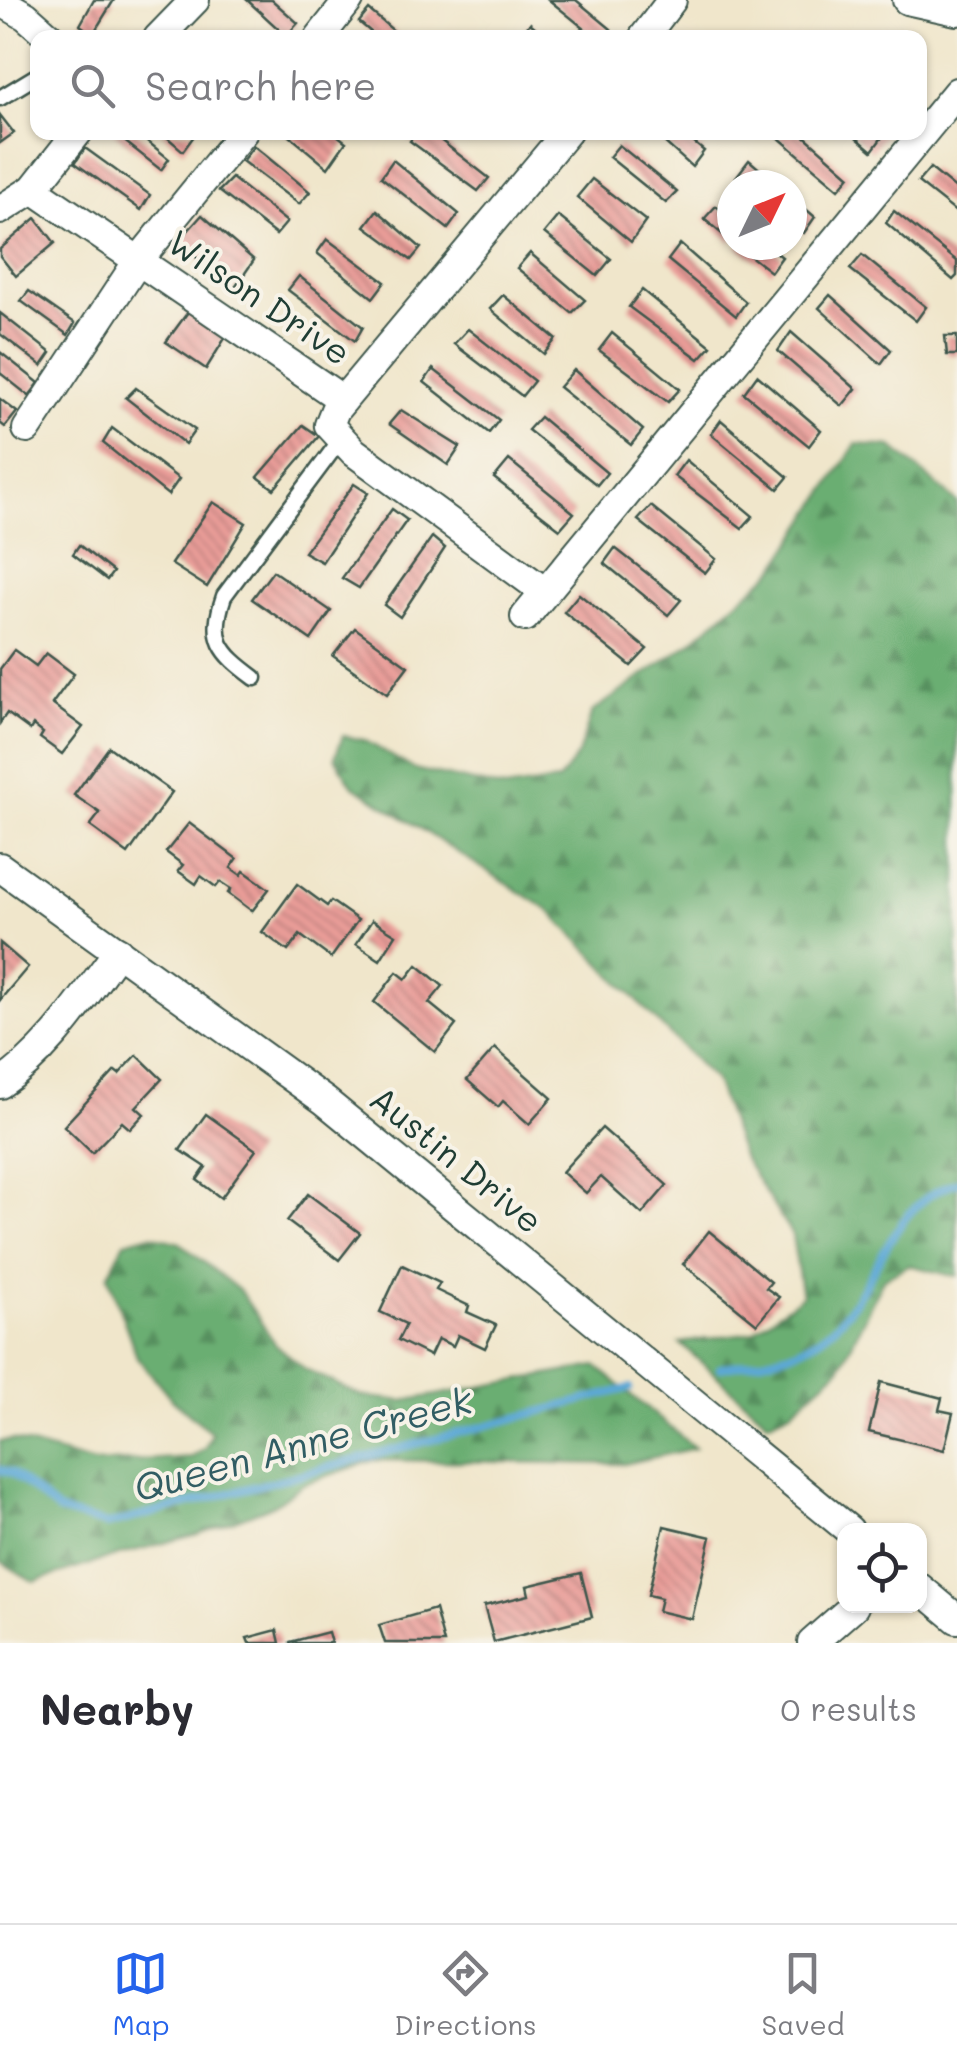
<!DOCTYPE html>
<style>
:root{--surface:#fff;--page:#f2f2f3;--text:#2b2b33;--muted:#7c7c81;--line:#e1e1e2;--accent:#2563eb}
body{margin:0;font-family:Mali,sans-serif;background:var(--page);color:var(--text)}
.controls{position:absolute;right:30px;bottom:30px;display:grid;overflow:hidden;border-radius:20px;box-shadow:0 2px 8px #0004}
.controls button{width:90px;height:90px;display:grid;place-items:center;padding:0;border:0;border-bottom:2px solid var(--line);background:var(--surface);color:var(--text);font:50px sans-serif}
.compass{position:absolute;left:717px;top:170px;width:90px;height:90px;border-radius:50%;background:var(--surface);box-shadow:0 2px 8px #0004;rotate:47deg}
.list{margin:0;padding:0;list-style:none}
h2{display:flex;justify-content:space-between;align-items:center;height:130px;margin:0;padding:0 40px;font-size:42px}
h2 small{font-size:32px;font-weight:400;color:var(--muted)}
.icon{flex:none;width:55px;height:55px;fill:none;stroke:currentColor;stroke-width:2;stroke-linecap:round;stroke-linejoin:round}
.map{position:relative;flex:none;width:957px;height:1643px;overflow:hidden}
.search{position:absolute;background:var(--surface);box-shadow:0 2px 8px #0004;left:30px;right:30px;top:30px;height:110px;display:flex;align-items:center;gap:25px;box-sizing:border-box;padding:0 35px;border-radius:20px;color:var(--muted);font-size:38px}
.sheet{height:280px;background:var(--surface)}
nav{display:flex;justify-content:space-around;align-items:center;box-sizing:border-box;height:140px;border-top:2px solid var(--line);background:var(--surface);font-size:28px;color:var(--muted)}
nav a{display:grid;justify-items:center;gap:5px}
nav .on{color:var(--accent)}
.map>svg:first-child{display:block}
</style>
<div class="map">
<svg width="957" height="1643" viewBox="0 0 957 1643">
<defs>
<pattern id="forest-firs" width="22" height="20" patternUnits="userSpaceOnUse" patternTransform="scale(2.5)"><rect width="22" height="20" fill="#6bae72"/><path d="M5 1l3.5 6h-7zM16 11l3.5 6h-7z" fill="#578f5e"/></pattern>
<pattern id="building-back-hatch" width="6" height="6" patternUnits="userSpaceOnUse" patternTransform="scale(2.5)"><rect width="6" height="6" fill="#e99c98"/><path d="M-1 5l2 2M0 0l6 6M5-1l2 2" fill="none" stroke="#bc807d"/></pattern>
</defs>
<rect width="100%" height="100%" fill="#f7f3e8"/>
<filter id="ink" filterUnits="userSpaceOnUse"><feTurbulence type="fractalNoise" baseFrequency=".01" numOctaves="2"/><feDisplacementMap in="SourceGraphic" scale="20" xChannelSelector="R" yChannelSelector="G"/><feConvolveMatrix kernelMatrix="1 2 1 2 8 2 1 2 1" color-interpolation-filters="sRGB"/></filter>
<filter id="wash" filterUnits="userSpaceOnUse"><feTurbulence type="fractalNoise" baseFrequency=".0048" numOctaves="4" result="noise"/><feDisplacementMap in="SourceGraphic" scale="40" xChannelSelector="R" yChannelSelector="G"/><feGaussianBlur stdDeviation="2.25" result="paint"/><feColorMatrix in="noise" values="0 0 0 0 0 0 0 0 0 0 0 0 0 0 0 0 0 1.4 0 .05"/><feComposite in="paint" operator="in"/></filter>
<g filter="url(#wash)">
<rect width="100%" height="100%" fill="#f0e6cb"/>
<!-- forest -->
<g fill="url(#forest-firs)" stroke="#457653" stroke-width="2.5">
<polygon points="856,444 892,447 957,502 957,1277 909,1265 883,1279 840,1368 791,1411 768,1422 680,1343 752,1332 802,1296 792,1235 742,1156 715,1081 550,911 352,785 335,757 343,736 364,740 414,769 505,789 558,781 578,755 592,712 690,643 775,569"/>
<polygon points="151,1235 180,1243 240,1291 276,1345 305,1369 361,1396 403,1401 596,1366 695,1448 624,1464 374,1460 303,1484 274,1505 198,1534 122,1554 34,1582 0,1561 0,1441 13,1440 94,1463 192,1457 205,1448 212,1433 172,1399 137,1357 108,1276 125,1242"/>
</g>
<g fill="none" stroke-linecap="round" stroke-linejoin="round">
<!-- stream -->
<g stroke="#5ca8d5" stroke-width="8">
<path d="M720,1368C757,1361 799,1357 829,1331C881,1286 884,1206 957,1182"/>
<polyline points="0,1470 12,1473 58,1511 107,1525 630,1388"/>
</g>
</g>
<g id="blocks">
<!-- building -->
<g fill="url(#building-back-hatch)">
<polygon points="94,0 114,0 93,34 80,25"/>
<polygon points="247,0 272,0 298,23 286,36"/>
<polygon points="549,0 576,0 611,29 604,38 596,38"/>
<polygon points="369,10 402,38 378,38 359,22"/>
<polygon points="530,23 548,38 519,38"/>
<polygon points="0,115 14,133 0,143"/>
<polygon points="113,132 136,132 169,159 161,170"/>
<polygon points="161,132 189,132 194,136 183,151"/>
<polygon points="285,132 333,132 346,142 328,168"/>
<polygon points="417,132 430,132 489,178 478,191 410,141"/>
<polygon points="653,132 681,132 704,151 692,167"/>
<polygon points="772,132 800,132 850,176 839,189"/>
<polygon points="850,132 886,132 872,151"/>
<polygon points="619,145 677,192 666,203 609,157"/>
<polygon points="254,146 310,192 299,204 242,161"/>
<polygon points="85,148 150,195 141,210 75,163"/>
<polygon points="393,160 459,214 448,229 381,177"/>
<polygon points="749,160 778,185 745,185 736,177"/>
<polygon points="930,168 957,190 957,213 918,182"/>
<polygon points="232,178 287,222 276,235 219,191"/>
<polygon points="592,179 646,221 631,242 577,197"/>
<polygon points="792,197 815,217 804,233 792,223"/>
<polygon points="716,206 732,218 732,242 704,219"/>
<polygon points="377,210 421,248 411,260 365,226"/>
<polygon points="894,211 957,261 957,276 953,280 886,223"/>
<polygon points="202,215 254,260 234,289 178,242"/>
<polygon points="558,216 611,259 597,276 544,233"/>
<polygon points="36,218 55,243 16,276 0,256 0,249"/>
<polygon points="327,239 385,282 373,298 317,253"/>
<polygon points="680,244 746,302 736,316 668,260"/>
<polygon points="736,245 767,245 782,257 771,272"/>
<polygon points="530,253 585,300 572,313 517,268"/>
<polygon points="862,255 926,307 916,321 850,269"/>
<polygon points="299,276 363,327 355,341 288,290"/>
<polygon points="642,290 711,346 699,359 629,307"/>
<polygon points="29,291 75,323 68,335 21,301"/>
<polygon points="503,295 556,339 544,354 490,309"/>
<polygon points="830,295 891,350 881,364 819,308"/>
<polygon points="188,312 227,335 206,369 166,342"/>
<polygon points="0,313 51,353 42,366 0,334"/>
<polygon points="468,329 534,381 522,396 454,344"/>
<polygon points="791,332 856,389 842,406 778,351"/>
<polygon points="612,333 680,389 668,402 599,350"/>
<polygon points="945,336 957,336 957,355 947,355"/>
<polygon points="0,352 39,383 29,396 0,373"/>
<polygon points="433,369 499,420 489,433 424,382"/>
<polygon points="574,370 643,430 631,445 559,387"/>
<polygon points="757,375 821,430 809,446 744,393"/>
<polygon points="136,388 195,430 185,444 126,398"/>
<polygon points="0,399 17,412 5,427 0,423"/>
<polygon points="401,410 460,447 448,465 389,424"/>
<polygon points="540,417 607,473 597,485 528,430"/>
<polygon points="721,420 788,477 778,489 711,434"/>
<polygon points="303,425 319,436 274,489 258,477"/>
<polygon points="112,428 179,479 168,495 103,443"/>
<polygon points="509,460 574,513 560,529 494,478"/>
<polygon points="686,460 753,516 742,528 674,476"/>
<polygon points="354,484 368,493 322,562 304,552"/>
<polygon points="213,502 246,523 207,587 171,564"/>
<polygon points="651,506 716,559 705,573 638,520"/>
<polygon points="392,509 407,520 359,588 342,578"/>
<polygon points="432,537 445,548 400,617 384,605"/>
<polygon points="79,545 113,572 107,580 73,554"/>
<polygon points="615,548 681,600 668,615 604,563"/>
<polygon points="273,571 331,611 311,640 252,599"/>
<polygon points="579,594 647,649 631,666 564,612"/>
<polygon points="355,628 408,666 387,694 333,656"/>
<polygon points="14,650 36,666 46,653 74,674 52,704 83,727 62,754 40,738 43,733 33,725 30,730 7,713 0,723 0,669"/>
<polygon points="109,747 172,792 128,854 90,826 100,813 74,795"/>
<polygon points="189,823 237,859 231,868 241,875 244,871 269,889 252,911 228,893 231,889 220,882 216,887 201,876 196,884 178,871 183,865 166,852"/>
<polygon points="297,884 327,906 331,901 358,920 331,958 300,935 288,951 262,932"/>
<polygon points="372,920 396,935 380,960 356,944"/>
<polygon points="0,943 28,967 0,1000"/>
<polygon points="417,965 443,986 429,1003 456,1025 435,1052 374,1002 397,972 406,979"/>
<polygon points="495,1048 552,1098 529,1124 503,1101 498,1107 467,1080"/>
<polygon points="137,1055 162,1079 136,1107 144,1114 130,1129 122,1122 92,1153 64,1126 115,1071 119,1074"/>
<polygon points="206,1114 256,1150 221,1198 197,1180 206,1167 180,1150"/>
<polygon points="602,1128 667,1185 642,1214 601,1177 586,1193 562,1172"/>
<polygon points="308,1194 360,1233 339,1260 287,1221"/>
<polygon points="709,1231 771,1282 766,1288 779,1297 757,1324 683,1264"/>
<polygon points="402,1265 440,1283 436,1290 469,1306 467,1312 496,1325 485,1348 458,1335 453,1346 438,1339 430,1356 398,1340 406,1324 380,1312"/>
<polygon points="881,1382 942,1398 939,1410 953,1413 944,1450 869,1432"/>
<polygon points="664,1526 711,1537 692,1619 658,1611 661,1598 648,1595"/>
<polygon points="581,1573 592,1617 494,1642 484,1606 529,1595 527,1586"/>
<polygon points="435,1609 444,1643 385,1643 379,1625"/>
<polygon points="277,1630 280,1643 249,1643 247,1638"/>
<polygon points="328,1632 331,1643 290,1643 290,1642"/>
</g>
</g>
</g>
<g filter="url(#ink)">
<use href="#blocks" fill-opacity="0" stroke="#3e564b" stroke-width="2.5"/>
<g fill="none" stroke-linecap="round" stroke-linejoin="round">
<defs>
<g id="service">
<polyline points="0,98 38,75"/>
<path d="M255,678C220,652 209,640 224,596L341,439"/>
</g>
<g id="minor">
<polyline points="907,0 957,11"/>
<polyline points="0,1 26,16 51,38"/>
<polyline points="158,38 195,0"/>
<polyline points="319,38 349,0"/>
<polyline points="643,38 672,0"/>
<polyline points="33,189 343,400"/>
<polyline points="0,210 33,189 78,132"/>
<polyline points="27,429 138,261 243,132"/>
<polyline points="545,592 354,452 329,425 335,410 567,132"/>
<polyline points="525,617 957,92"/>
<polyline points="0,867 325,1101 849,1530"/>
<path d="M0,1084C49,1052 83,998 118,951"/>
<polyline points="920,1588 957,1619"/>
<polyline points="812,1643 854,1606"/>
</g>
</defs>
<!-- service casing -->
<use href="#service" stroke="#3e564b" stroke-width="19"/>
<!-- minor casing -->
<use href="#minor" stroke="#3e564b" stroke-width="32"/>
<!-- service -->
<use href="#service" stroke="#fff" stroke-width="14"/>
<!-- minor -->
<use href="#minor" stroke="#fff" stroke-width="28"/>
</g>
</g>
<g text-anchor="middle" stroke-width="8" stroke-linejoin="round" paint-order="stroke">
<!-- street labels -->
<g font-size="35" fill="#1f3d34" stroke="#f7f3e8">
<text transform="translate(259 298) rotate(34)" y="12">Wilson Drive</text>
<text transform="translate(456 1160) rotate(39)" y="12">Austin Drive</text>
</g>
<!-- water labels -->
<g font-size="38" font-style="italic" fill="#315d64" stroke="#f7f3e8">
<text transform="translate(303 1445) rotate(-15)" y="13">Queen Anne Creek</text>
</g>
</g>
</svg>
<div class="controls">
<button><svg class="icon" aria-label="locate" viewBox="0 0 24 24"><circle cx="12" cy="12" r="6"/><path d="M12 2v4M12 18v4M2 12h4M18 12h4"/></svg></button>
</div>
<svg class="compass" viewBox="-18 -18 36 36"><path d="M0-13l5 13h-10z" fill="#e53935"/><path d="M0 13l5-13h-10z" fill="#7c7c81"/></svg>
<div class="search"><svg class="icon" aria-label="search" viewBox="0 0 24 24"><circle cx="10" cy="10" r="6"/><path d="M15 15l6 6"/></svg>Search here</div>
</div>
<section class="sheet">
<h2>Nearby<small>0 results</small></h2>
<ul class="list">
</ul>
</section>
<nav>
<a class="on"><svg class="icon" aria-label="map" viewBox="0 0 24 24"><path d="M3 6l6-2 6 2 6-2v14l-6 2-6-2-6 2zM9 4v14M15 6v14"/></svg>Map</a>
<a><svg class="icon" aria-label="directions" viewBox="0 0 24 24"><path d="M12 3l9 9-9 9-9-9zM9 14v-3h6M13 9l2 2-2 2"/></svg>Directions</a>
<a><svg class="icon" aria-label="saved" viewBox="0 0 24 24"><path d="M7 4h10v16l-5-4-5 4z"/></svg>Saved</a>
</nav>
